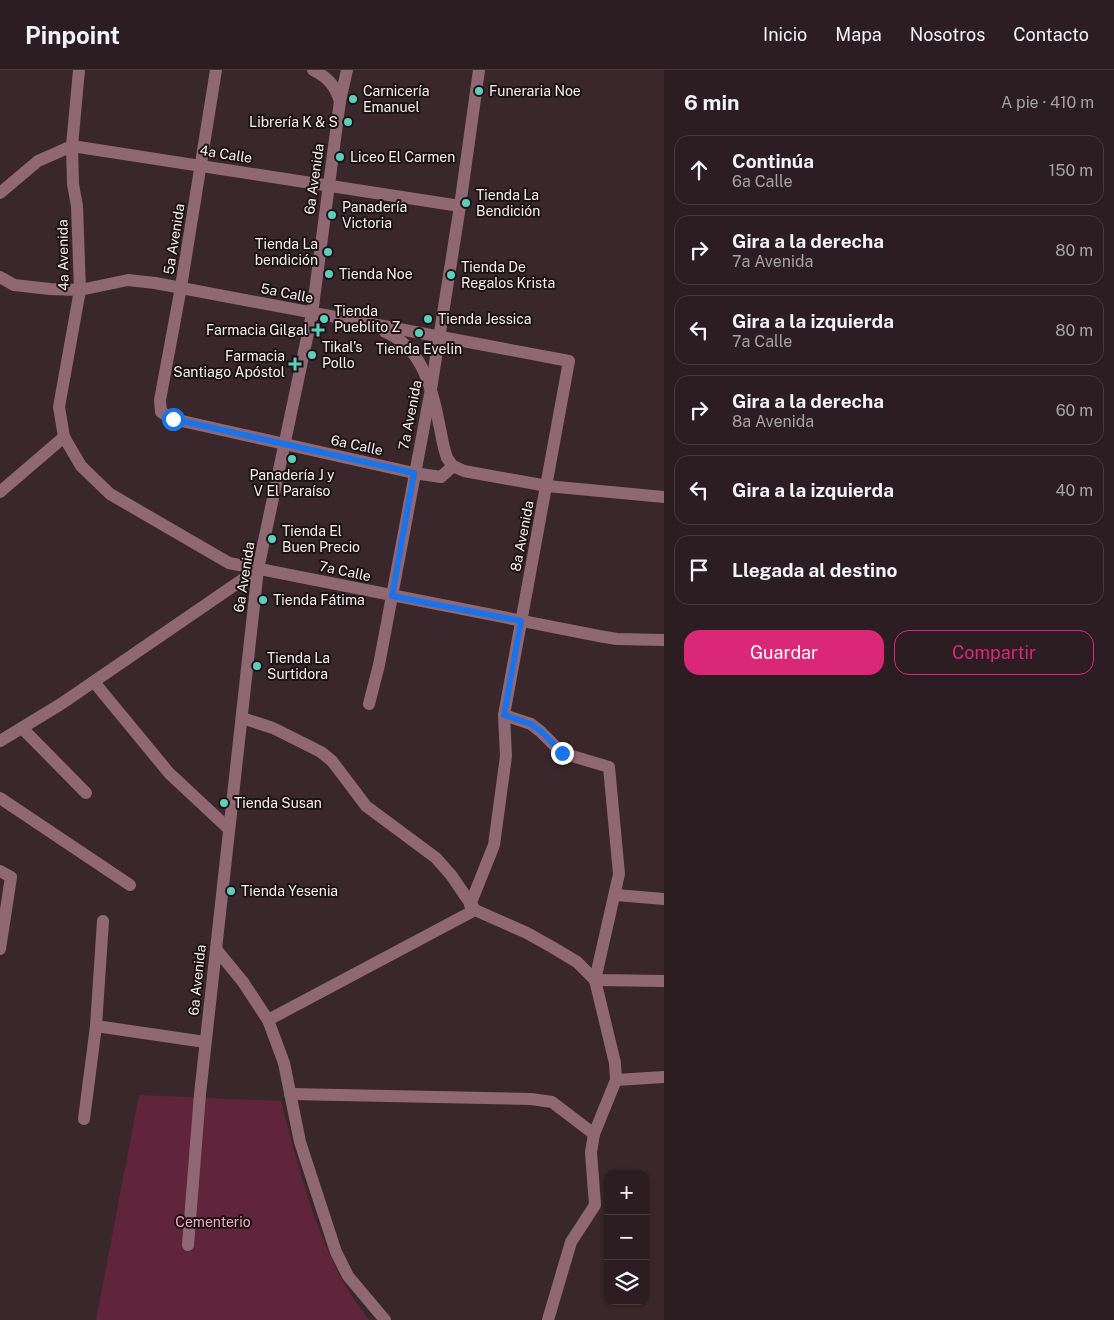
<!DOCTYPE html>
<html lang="es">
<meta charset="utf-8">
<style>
:root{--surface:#2b1d21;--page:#372a2e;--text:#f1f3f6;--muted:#a6a2a5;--line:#473b3f;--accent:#db2777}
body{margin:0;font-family:"Public Sans",sans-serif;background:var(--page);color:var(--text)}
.controls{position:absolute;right:15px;bottom:15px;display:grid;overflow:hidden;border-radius:10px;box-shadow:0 1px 4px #0004}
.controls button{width:45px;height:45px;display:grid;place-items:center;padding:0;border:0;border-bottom:1px solid var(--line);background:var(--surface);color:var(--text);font:25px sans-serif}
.stop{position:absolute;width:15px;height:15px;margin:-11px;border:4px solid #1a73e8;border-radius:50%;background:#fff}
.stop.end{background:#1a73e8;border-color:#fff;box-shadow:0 1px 5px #0008}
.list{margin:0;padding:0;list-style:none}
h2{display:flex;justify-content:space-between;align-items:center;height:65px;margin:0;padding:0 20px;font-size:21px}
h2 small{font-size:16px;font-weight:400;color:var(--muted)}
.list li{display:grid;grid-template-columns:32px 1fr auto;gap:15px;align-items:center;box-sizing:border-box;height:70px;margin:0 10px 10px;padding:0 10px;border:1px solid var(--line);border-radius:15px}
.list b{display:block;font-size:19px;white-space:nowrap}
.list p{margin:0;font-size:16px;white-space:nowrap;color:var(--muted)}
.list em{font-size:16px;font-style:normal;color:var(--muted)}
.actions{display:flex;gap:10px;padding:15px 20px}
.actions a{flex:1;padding:11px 0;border:1px solid var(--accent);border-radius:15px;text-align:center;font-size:18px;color:var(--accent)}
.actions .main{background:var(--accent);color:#fff}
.icon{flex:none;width:28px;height:28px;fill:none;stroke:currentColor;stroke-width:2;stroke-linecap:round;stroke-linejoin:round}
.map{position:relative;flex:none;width:664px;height:1250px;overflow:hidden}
header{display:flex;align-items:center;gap:30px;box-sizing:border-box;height:70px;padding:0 25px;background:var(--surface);border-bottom:1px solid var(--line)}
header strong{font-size:24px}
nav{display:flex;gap:28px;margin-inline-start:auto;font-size:18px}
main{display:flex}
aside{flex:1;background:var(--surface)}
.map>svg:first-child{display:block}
</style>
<header>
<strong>Pinpoint</strong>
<nav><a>Inicio</a><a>Mapa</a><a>Nosotros</a><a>Contacto</a></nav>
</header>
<main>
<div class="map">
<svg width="664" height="1250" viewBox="0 0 664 1250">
<rect width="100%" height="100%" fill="#39272c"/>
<!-- green -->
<path fill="#60243b" d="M139,1025L281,1031C297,1092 312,1152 341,1208C349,1223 359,1237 369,1250H96Z"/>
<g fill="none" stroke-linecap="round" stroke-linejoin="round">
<!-- minor -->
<g stroke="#906874" stroke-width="12">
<polyline points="79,0 72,76 73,114 77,136 80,220 59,337 64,367 81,396 110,424 229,493 599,566 617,569 664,570"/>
<polyline points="216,0 181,217 160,330 161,342 173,349 414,403 441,407 453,396"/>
<path d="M313,0C328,7 335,16 340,31"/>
<polyline points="0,123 38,91 72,76 460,136"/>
<polyline points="0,207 14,215 50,219 80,220 128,210 155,213 569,291 504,645 506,686 494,775 470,835"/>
<path d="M385,262C430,280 435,337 444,378L447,388L453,396"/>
<polyline points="453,396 464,401 547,416 664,427"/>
<polyline points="0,422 64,367"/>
<polyline points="94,612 169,703 229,759"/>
<polyline points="369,634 379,595 431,319 460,136 479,0"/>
<polyline points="504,645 531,654 541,662 562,683 609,697 619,804 595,910 615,993 616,1010 594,1064 591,1082 595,1135 571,1172 548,1250"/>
<polyline points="242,648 273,658 321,682 332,691 366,736 436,788 451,805 475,840 527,863 552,877 577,892 595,910 664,911"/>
<polyline points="22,658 86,723"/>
<polyline points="0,671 61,634 258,499"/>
<polyline points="0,728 130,815"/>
<polyline points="0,801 11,807 0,879"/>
<polyline points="616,825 664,829"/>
<polyline points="103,851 96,956 205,972"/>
<polyline points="216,879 243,912 268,950 284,993 300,1072 336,1182 348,1206 385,1250"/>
<polyline points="268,950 475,840"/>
<polyline points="616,1010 664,1007"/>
<polyline points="290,1024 531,1029 552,1032 594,1064"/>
<polyline points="84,1049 96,956"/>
<polyline points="188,1175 200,1024 258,499 312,244 340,31 347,0"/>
</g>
</g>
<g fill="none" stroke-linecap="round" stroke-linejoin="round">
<!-- route -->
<polyline stroke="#1a73e8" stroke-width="6" points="173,349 414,403 392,526 521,551 504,645 531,654 542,662 562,683"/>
</g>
<!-- markers -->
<g fill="#5dceb9" stroke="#1b1315" stroke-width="2">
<circle cx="479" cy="21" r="5"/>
<circle cx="353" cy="29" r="5"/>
<circle cx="348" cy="52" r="5"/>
<circle cx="340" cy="87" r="5"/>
<circle cx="466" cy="133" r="5"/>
<circle cx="332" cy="145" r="5"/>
<circle cx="328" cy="182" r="5"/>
<circle cx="329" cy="204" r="5"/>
<circle cx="451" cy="205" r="5"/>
<circle cx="324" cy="249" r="5"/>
<circle cx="428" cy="249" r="5"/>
<path d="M315.5 252.5h5v5h5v5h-5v5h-5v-5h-5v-5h5z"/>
<circle cx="419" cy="263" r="5"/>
<circle cx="312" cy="285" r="5"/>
<path d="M292.5 286.5h5v5h5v5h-5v5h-5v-5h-5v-5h5z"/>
<circle cx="292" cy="389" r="5"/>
<circle cx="272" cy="469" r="5"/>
<circle cx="263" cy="530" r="5"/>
<circle cx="257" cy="596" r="5"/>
<circle cx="224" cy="733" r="5"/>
<circle cx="231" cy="821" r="5"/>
</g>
<g text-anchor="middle" stroke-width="4" stroke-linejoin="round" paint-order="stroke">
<!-- poi labels -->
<g font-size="14" fill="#faeef1" stroke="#1b1315" text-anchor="start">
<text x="363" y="26">Carnicería<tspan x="363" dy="16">Emanuel</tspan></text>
<text x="489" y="26">Funeraria Noe</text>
<text x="338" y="57" text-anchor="end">Librería K &amp; S</text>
<text x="350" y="92">Liceo El Carmen</text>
<text x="476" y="130">Tienda La<tspan x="476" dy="16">Bendición</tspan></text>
<text x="342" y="142">Panadería<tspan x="342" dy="16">Victoria</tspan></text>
<text x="318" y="179" text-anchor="end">Tienda La<tspan x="318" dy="16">bendición</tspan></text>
<text x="461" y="202">Tienda De<tspan x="461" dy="16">Regalos Krista</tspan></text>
<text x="339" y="209">Tienda Noe</text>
<text x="334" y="246">Tienda<tspan x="334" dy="16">Pueblito Z</tspan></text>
<text x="438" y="254">Tienda Jessica</text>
<text x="308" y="265" text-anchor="end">Farmacia Gilgal</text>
<text x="322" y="282">Tikal's<tspan x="322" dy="16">Pollo</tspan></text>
<text x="419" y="284" text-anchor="middle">Tienda Evelin</text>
<text x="285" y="291" text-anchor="end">Farmacia<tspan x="285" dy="16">Santiago Apóstol</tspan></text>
<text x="292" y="410" text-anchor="middle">Panadería J y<tspan x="292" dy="16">V El Paraíso</tspan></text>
<text x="282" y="466">Tienda El<tspan x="282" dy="16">Buen Precio</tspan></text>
<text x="273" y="535">Tienda Fátima</text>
<text x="267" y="593">Tienda La<tspan x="267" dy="16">Surtidora</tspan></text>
<text x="234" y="738">Tienda Susan</text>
<text x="241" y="826">Tienda Yesenia</text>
</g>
<!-- street labels -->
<g font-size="14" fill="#faeef1" stroke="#1b1315">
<text transform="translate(226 84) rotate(9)" y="5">4a Calle</text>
<text transform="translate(314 109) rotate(-82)" y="5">6a Avenida</text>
<text transform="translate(174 169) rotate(-81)" y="5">5a Avenida</text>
<text transform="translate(63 185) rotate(-91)" y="5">4a Avenida</text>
<text transform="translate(287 223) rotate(11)" y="5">5a Calle</text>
<text transform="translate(410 345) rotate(-79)" y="5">7a Avenida</text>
<text transform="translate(357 375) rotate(12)" y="5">6a Calle</text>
<text transform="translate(522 466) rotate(-79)" y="5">8a Avenida</text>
<text transform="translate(345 501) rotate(12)" y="5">7a Calle</text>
<text transform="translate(244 507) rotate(-81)" y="5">6a Avenida</text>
<text transform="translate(197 910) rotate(-84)" y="5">6a Avenida</text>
</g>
<!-- park labels -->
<g font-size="14" fill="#f4aac1" stroke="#1b1315">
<text x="213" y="1157">Cementerio</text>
</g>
</g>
</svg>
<div class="controls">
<button>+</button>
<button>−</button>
<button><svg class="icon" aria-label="layers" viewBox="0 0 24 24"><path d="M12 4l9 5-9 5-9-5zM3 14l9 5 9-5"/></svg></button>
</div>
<div class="stop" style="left:173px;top:349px"></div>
<div class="stop end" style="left:562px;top:683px"></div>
</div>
<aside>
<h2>6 min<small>A pie · 410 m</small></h2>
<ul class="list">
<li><svg class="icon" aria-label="ahead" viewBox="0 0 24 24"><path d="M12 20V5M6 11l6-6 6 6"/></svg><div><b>Continúa</b><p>6a Calle</p></div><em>150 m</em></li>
<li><svg class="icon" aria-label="right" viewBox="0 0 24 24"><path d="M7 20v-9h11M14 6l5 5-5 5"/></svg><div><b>Gira a la derecha</b><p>7a Avenida</p></div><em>80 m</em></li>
<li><svg class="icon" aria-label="left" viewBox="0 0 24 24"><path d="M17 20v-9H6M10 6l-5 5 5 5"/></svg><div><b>Gira a la izquierda</b><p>7a Calle</p></div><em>80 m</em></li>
<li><svg class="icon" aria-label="right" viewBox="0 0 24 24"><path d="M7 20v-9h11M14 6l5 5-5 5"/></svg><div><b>Gira a la derecha</b><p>8a Avenida</p></div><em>60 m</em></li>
<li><svg class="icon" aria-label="left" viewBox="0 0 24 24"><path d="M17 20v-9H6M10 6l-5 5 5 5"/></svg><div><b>Gira a la izquierda</b></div><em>40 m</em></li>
<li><svg class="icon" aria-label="arrive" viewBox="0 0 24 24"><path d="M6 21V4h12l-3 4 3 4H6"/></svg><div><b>Llegada al destino</b></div></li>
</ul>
<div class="actions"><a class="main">Guardar</a><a>Compartir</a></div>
</aside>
</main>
